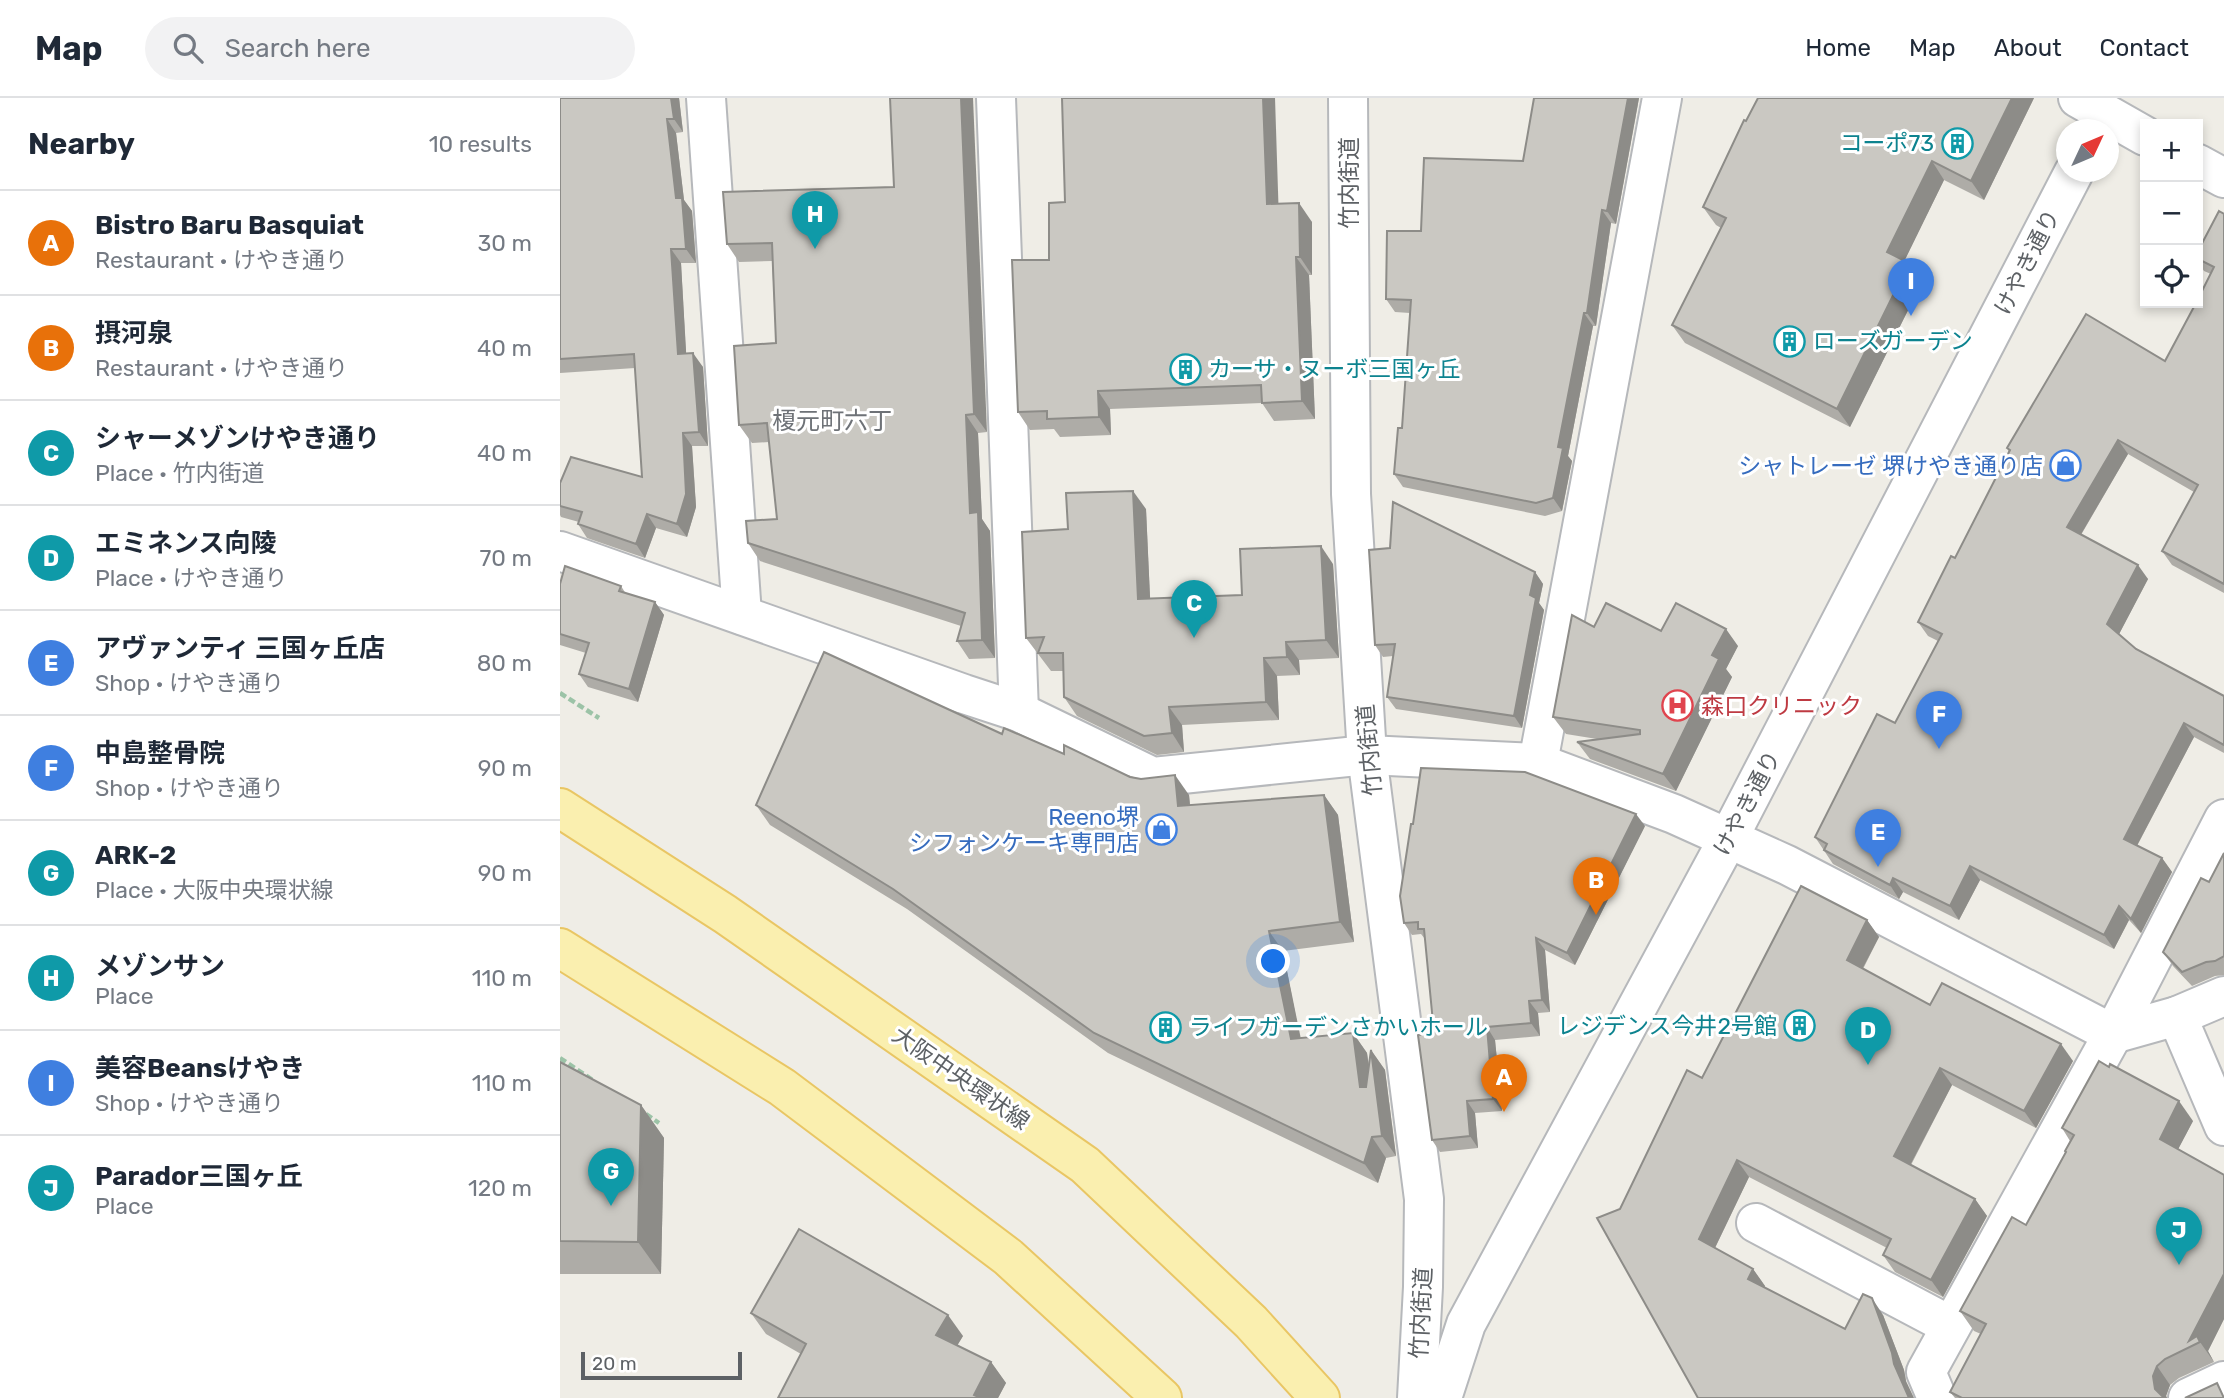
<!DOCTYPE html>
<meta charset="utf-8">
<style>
:root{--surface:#fff;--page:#f2f2f3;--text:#1f2937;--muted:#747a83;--line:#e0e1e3;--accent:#df4b3b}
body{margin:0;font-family:Rubik,"Noto Sans JP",sans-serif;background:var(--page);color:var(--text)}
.controls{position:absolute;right:21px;top:21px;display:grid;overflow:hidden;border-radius:0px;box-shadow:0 4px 10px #0003}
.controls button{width:63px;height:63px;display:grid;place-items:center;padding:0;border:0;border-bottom:2px solid var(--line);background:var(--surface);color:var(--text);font:35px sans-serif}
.compass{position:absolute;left:1496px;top:21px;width:63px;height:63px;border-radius:50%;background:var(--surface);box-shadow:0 4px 10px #0003;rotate:46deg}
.scale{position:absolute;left:21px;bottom:18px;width:161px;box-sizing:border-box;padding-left:7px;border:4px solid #5d6165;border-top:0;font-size:19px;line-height:24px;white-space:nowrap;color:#5d6165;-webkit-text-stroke:5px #fff;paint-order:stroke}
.you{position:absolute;left:714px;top:864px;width:24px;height:24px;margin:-18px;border:5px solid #fff;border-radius:50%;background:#1a73e8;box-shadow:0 0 0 10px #1a73e833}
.badge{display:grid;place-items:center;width:46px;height:46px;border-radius:50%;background:var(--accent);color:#fff;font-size:23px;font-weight:700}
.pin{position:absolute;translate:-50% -58px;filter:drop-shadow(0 2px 4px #0008)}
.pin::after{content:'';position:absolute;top:37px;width:24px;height:21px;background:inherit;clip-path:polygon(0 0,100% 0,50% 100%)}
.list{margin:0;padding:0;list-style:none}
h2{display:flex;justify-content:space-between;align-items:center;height:91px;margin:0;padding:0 28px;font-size:30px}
h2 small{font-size:23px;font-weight:400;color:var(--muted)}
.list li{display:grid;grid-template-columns:46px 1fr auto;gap:21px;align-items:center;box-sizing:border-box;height:105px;padding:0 28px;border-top:2px solid var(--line)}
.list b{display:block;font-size:26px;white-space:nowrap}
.list p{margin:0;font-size:23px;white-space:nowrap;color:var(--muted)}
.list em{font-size:23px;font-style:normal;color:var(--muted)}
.icon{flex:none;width:38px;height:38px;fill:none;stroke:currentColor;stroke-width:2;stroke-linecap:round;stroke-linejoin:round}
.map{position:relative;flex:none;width:1664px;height:1300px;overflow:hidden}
header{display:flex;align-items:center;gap:42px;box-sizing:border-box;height:98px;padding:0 35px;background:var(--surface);border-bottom:2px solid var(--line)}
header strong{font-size:33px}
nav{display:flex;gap:38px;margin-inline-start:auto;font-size:24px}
.search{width:490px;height:63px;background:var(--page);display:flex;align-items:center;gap:18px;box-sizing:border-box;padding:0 24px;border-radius:38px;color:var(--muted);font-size:26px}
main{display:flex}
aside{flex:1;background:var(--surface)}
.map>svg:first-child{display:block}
</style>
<header>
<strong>Map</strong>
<div class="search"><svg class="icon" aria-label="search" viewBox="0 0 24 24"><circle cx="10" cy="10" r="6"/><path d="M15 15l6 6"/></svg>Search here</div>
<nav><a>Home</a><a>Map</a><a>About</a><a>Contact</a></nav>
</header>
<main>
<aside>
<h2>Nearby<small>10 results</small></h2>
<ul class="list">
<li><span class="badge" style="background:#e8710a">A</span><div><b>Bistro Baru Basquiat</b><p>Restaurant · けやき通り</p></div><em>30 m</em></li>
<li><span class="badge" style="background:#e8710a">B</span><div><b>摂河泉</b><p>Restaurant · けやき通り</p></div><em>40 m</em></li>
<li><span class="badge" style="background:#0f9aa8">C</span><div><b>シャーメゾンけやき通り</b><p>Place · 竹内街道</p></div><em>40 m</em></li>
<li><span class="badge" style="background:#0f9aa8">D</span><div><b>エミネンス向陵</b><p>Place · けやき通り</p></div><em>70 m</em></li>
<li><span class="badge" style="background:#3f7fe0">E</span><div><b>アヴァンティ 三国ヶ丘店</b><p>Shop · けやき通り</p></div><em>80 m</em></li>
<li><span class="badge" style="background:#3f7fe0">F</span><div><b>中島整骨院</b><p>Shop · けやき通り</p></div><em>90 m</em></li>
<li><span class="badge" style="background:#0f9aa8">G</span><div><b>ARK-2</b><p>Place · 大阪中央環状線</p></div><em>90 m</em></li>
<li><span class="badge" style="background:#0f9aa8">H</span><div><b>メゾンサン</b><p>Place</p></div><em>110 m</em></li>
<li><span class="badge" style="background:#3f7fe0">I</span><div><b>美容Beansけやき</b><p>Shop · けやき通り</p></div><em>110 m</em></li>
<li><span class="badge" style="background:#0f9aa8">J</span><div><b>Parador三国ヶ丘</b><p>Place</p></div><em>120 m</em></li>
</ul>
</aside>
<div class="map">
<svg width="1664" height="1300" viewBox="0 0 1664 1300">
<rect width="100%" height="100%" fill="#efede6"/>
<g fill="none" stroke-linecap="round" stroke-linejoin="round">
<defs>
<g id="minor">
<polyline points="146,0 182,517"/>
<polyline points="436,0 459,614"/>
<polyline points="788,0 791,396 807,657 864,1101 863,1189 857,1300"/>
<polyline points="1518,0 1585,38"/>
<polyline points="1638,66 1664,80"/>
<polyline points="0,453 404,596 459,614 593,679 807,657 978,665 1114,716 1227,767 1553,936 1617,918"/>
<polyline points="978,665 1102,0"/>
<polyline points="1664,898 1617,918 1664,1028"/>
<polyline points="1196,1125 1391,1228"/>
<polyline points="882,1300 906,1226 1168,741 1514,74"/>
<polyline points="1377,1300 1366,1274 1553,936 1664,721"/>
<polyline points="1628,1300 1664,1283"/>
</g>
<g id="major">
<polyline points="0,710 165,816 525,1067 691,1224 760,1300"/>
<polyline points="0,850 222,989 448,1159 602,1300"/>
</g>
</defs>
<!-- minor casing -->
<use href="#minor" stroke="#b6b8bb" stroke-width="42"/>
<!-- major casing -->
<use href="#major" stroke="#e9c664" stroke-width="42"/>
<!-- path -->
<g stroke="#9cc3a7" stroke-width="4.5" stroke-dasharray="7 3.5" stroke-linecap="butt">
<polyline points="0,595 39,620"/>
<polyline points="0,960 34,983"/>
<polyline points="86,1016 99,1025"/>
</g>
<!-- minor -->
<use href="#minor" stroke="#fff" stroke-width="38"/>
<!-- major -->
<use href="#major" stroke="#faefaf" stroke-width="38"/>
</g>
<!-- wall -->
<g fill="#aeaca7">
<polygon points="0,0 119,0 123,34 116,35 124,102 132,113 136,165 121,165 126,256 143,269 148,348 132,348 136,409 127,439 96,430 85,460 27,440 18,426 19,424 1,419 0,417 0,385 82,379 75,270 0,275"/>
<polygon points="974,0 1079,0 1056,126 1051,125 1036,228 1033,228 1008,358 1012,363 1002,413 985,418 843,389 834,376 842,330 850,215 835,214 826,201 861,133 963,63"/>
<polygon points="1474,0 1424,102 1384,82 1344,163 1349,165 1362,184 1290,329 1125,245 1112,227 1161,130 1156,127 1143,109 1186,23"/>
<polygon points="334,89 427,334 418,335 422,421 430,433 435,560 409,561 397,543 401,528 200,463 188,445 217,421 209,344 192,345 179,327 216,245 212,163 179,164 167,146"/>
<polygon points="505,104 719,106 752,124 752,177 749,177 755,321 714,323 702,305 550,311 551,337 500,339 494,331 470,332 458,314 489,162"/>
<polygon points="1664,116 1664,495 1612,467 1602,453 1634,394 1568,356 1521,437 1588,481 1559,536 1576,551 1664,598 1664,655 1634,639 1577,748 1602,760 1612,774 1581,835 1569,822 1554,851 1420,782 1399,822 1343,794 1339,801 1273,766 1255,739 1335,625 1378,543 1368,538 1358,524 1395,460 1449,354 1447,350 1605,263 1651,176 1644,173 1638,164 1638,153"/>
<polygon points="586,411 590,501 682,497 773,466 779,560 739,562 740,577 717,578 719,622 622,627 624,654 597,657 517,618 504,599 503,573 491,573 466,540 508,431"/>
<polygon points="975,474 983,486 979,505 984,512 962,630 836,611 827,599 833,558 823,559 815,547"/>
<polygon points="0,486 61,488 66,496 95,504 104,517 78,604 28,589 19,576 26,555 0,547"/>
<polygon points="1101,533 1178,548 1166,571 1172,579 1116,693 1030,661 1017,644 1037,641 1006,636 993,619"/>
<polygon points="442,636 629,697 630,707 764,697 778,717 794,844 723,853 740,940 793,935 807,955 809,968 811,952 825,972 836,1058 826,1060 818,1085 548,955 347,811 210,727 196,707"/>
<polygon points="1085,728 1015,867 985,852 990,914 978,915 980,938 935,942 942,1013 915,1015 918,1050 880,1054 872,1042 874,935 865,841 861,836 852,837 844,825"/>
<polygon points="1664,755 1664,877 1655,878 1632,888 1613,868 1603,854 1649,784"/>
<polygon points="1307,822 1319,839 1303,871 1370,907 1513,963 1476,1030 1392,987 1351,1067 1415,1101 1427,1118 1383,1199 1335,1174 1323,1157 1327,1150 1189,1079 1155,1150 1193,1171 1205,1188 1204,1190 1285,1231 1323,1217 1344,1272 1346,1283 1060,1111 1142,980"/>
<polygon points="0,964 81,1007 104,1040 101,1176 0,1176"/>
<polygon points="1633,1023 1618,1051 1664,1077 1664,1221 1648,1253 1654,1264 1619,1280 1610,1287 1606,1298 1607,1300 1395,1300 1390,1294 1421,1236 1414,1233 1400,1213 1466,1127 1506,1055 1505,1053 1510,1043 1502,1030"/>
<polygon points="191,1215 403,1238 397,1247 431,1264 446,1285 438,1300 218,1300 241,1256 206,1236"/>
</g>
<!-- shaded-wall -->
<g fill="#8d8c88">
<polygon points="111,0 119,0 123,34 114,21"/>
<polygon points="401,0 413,0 427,334 414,316"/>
<polygon points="703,0 715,0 719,124 707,106"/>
<polygon points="1068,0 1079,0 1056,126 1047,113"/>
<polygon points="1452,0 1474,0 1424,102 1411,83"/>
<polygon points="107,21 116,35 124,102 132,113 136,165 126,151 116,100"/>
<polygon points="1372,63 1384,82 1340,172 1327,154"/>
<polygon points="739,105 752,124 752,177 740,159"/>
<polygon points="1042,112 1051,125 1036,228 1027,215"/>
<polygon points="111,151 121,165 127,270 118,256"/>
<polygon points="736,159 749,177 755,321 742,303"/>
<polygon points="1349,165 1362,184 1290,329 1277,311"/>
<polygon points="1024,215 1033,228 1008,358 1012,363 1002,413 993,400 998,349"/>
<polygon points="133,255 143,269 148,348 139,334"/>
<polygon points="538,293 550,311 551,337 539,319"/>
<polygon points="406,317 418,335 422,421 430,433 435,560 422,542 410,415"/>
<polygon points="123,335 132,348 136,409 127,439 117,426"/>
<polygon points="1558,342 1568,356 1517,443 1507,429"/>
<polygon points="573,393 586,411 591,520 578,501"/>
<polygon points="87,416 96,430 85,460 76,446"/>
<polygon points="761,448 773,466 779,560 766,542"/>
<polygon points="1578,467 1588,481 1557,540 1547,526"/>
<polygon points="975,474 983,486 979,505 984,512 962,630 954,618 970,497"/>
<polygon points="95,504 104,517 78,604 69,591"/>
<polygon points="1166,531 1178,548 1166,571 1172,579 1116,693 1103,676 1152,557"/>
<polygon points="726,544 739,562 740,577 727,559"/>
<polygon points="704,560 717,578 719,622 706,604"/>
<polygon points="609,609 622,627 624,654 612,635"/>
<polygon points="1624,625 1634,639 1573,755 1564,741"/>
<polygon points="615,677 629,697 632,728 618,708"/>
<polygon points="764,697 778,717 794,844 780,824"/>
<polygon points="1076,716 1085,728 1015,867 1007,855"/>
<polygon points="1602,760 1612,774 1581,835 1571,821"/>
<polygon points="1410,768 1420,782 1399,822 1390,808"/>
<polygon points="1333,780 1343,794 1339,801 1330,787"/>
<polygon points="1559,808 1569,822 1554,851 1544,837"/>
<polygon points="1307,822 1319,839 1298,879 1287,862"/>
<polygon points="709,833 723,853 745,961 731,941"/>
<polygon points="976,840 985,852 990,914 982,902"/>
<polygon points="969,903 978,915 980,938 971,925"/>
<polygon points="927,929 935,942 942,1013 933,1001"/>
<polygon points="793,935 807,955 814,1009 800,989"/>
<polygon points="1501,946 1513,963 1476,1030 1464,1013"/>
<polygon points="811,952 825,972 836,1058 822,1038"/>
<polygon points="1380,970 1392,987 1346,1075 1334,1058"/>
<polygon points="907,1003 915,1015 918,1050 910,1038"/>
<polygon points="1619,1003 1633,1023 1613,1061 1600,1041"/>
<polygon points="81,1007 104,1040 101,1176 78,1144"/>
<polygon points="812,1039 826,1060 818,1085 804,1065"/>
<polygon points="1177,1062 1189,1079 1151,1158 1139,1141"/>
<polygon points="1415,1101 1427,1118 1383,1199 1371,1182"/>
<polygon points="1193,1171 1205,1188 1200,1198 1188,1181"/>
<polygon points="1664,1176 1664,1221 1648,1253 1654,1264 1640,1244 1629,1243"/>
<polygon points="1312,1200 1323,1217 1344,1272 1346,1283 1354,1300 1349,1300 1334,1266"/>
<polygon points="388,1217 403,1238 391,1258 376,1237"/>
<polygon points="431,1264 446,1285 438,1300 417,1300 414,1297"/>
<polygon points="1597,1268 1610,1287 1606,1298 1607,1300 1602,1300 1595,1291 1593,1278"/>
</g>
<!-- building -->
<g fill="#cac8c2" stroke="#8d8c88" stroke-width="2">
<polygon points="0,0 111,0 114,21 107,21 116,100 122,100 126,151 111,151 118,256 133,255 139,334 123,335 126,396 117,426 87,416 76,446 18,426 22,414 0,408 0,385 11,359 82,379 74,256 0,261"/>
<polygon points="330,0 401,0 414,316 406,317 410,415 418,414 422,542 397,543 405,515 188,445 186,423 217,421 207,325 179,327 174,248 216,245 212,145 167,146 163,94 334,89"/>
<polygon points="502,0 703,0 707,106 739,105 740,159 736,159 742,303 702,305 701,287 538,293 539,319 487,321 487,313 458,314 452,162 489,162 489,105 505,104"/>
<polygon points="974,0 1068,0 1047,113 1042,112 1027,215 1024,215 998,349 1003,350 993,400 976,405 834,376 838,330 842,330 851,202 826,201 827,133 861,133 864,60 963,63"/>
<polygon points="1198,0 1452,0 1411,83 1372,63 1327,154 1349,165 1277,311 1112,227 1166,120 1143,109 1184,22 1186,23"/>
<polygon points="1659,113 1664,116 1664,486 1602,453 1638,387 1558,342 1507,429 1578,467 1547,526 1576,551 1664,598 1664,647 1624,625 1564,741 1602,760 1571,821 1559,808 1544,837 1410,768 1390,808 1333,780 1330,787 1264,752 1267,746 1255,739 1317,616 1335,625 1382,536 1358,524 1391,458 1395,460 1450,352 1447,350 1526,216 1605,263 1636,205 1638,205 1638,201 1654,169 1638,161 1638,153"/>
<polygon points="573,393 578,501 682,497 680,451 761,448 766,542 726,544 727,559 704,560 706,604 609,609 612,635 584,638 504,599 503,555 478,555 484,539 466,540 462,434 508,431 506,395"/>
<polygon points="833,404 975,474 970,497 976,500 954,618 827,599 835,546 815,547 809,452 830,450"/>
<polygon points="5,468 61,488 59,493 95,504 69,591 19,576 29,545 0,536 0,486"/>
<polygon points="1046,505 1101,533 1116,505 1166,531 1152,557 1159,561 1103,676 1017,644 1080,636 1080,632 993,619 1012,517 1034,529"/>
<polygon points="264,554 442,636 444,630 504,656 504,647 570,679 581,681 615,677 618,708 764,697 780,824 709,833 731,941 793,935 800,989 806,989 811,952 822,1038 812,1039 804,1065 534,935 333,791 196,707"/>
<polygon points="861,670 965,674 1076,716 1007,855 976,840 982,902 969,903 971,925 927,929 933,1001 907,1003 910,1038 872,1042 858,937 874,935 864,831 858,831 858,824 844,825 840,798 851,726 853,726"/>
<polygon points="1664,755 1664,858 1655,863 1646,864 1622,874 1603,854 1641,780 1649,784"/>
<polygon points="1241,788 1307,822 1287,862 1370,907 1382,885 1501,946 1464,1013 1380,970 1334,1058 1415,1101 1371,1182 1323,1157 1331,1141 1177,1062 1139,1141 1193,1171 1188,1181 1285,1231 1303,1196 1312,1200 1332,1255 1334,1266 1349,1300 1138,1300 1037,1120 1060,1111 1127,972 1142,980"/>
<polygon points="1539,963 1549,969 1550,966 1619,1003 1600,1041 1664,1077 1664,1176 1629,1243 1637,1238 1640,1244 1605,1261 1597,1268 1593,1278 1595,1291 1603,1299 1606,1300 1402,1300 1390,1294 1426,1226 1400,1213 1452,1119 1466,1127 1506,1054 1505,1053 1514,1037 1502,1030"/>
<polygon points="0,964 81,1007 78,1144 0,1143"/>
<polygon points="239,1131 388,1217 376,1237 431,1264 414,1297 421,1300 218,1300 246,1246 191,1215"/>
<polygon points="1657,1285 1664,1300 1625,1300"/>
</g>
<!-- icons -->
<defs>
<symbol id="building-ring" viewBox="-11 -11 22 22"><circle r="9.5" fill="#fff" stroke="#0f9aa8" stroke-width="1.5"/><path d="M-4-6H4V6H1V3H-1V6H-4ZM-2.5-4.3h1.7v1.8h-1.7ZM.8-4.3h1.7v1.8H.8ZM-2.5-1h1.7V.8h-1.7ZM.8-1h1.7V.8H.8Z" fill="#0f9aa8"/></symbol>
<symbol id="shop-ring" viewBox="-11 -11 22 22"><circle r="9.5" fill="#fff" stroke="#3f7fe0" stroke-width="1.5"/><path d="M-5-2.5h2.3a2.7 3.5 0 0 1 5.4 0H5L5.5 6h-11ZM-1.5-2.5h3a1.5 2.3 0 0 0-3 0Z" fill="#3f7fe0"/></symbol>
<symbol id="hospital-ring" viewBox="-11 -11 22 22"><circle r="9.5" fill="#fff" stroke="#e0444e" stroke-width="1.5"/><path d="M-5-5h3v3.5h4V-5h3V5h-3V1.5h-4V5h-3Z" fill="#e0444e"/></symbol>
</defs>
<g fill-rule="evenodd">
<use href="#building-ring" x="1380" y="28" width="35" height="35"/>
<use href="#building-ring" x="1212" y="226" width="35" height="35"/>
<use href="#building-ring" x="608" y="254" width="35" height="35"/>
<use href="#shop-ring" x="1488" y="350" width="35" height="35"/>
<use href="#hospital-ring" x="1100" y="590" width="35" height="35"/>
<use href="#shop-ring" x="584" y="714" width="35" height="35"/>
<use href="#building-ring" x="1222" y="910" width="35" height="35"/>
<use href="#building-ring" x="588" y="912" width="35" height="35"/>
</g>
<g text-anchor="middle" stroke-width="6" stroke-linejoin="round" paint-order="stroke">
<!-- culture labels -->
<g font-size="23" fill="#0d838f" stroke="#fff" text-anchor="start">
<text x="1374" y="53" text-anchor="end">コーポ73</text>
<text x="1253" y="251">ローズガーデン</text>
<text x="648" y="279">カーサ・ヌーボ三国ヶ丘</text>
<text x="1217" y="936" text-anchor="end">レジデンス今井2号館</text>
<text x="629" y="937">ライフガーデンさかいホール</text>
</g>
<!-- street labels -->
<g font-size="23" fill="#5d6165" stroke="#fff">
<text transform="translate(789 85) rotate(-90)" y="8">竹内街道</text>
<text transform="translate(1467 164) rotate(-63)" y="8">けやき通り</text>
<text transform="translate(809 652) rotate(-95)" y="8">竹内街道</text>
<text transform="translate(1187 705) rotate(-62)" y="8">けやき通り</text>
<text transform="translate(401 980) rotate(35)" y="8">大阪中央環状線</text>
<text transform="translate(861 1215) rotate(-87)" y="8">竹内街道</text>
</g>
<!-- shop labels -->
<g font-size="23" fill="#366cbe" stroke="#fff" text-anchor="end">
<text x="1483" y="376">シャトレーゼ 堺けやき通り店</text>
<text x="579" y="727">Reeno堺<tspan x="579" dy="26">シフォンケーキ専門店</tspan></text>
</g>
<!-- health labels -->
<g font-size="23" fill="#be3a42" stroke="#fff" text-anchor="start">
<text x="1141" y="616">森口クリニック</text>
</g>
<!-- neighbourhood labels -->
<g font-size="24" fill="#6e7277" stroke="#fff">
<text x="272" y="331">榎元町六丁</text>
</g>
</g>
</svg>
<div class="controls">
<button>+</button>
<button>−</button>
<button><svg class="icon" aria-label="locate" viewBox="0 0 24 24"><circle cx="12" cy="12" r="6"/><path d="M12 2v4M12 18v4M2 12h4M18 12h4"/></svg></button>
</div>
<svg class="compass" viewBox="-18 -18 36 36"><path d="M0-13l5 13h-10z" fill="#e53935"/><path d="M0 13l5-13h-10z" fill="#747a83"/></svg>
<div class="scale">20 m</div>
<div class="you"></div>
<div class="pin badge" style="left:944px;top:1014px;background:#e8710a">A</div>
<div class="pin badge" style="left:1036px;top:817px;background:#e8710a">B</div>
<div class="pin badge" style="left:634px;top:540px;background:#0f9aa8">C</div>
<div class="pin badge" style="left:1308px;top:967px;background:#0f9aa8">D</div>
<div class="pin badge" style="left:1318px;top:769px;background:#3f7fe0">E</div>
<div class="pin badge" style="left:1379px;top:651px;background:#3f7fe0">F</div>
<div class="pin badge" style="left:51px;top:1108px;background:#0f9aa8">G</div>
<div class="pin badge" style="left:255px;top:151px;background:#0f9aa8">H</div>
<div class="pin badge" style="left:1351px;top:218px;background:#3f7fe0">I</div>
<div class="pin badge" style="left:1619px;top:1167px;background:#0f9aa8">J</div>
</div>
</main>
